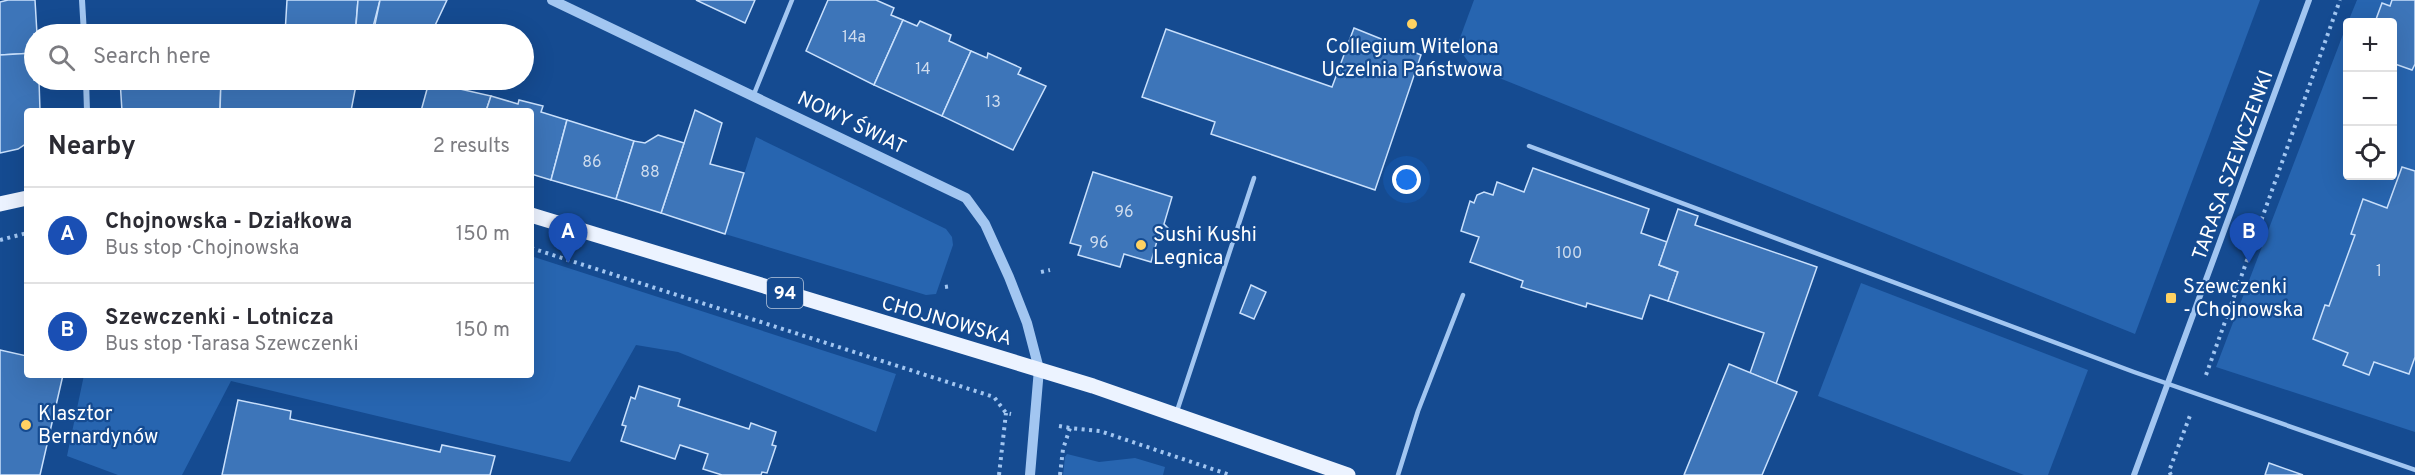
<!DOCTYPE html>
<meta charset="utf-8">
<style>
:root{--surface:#fff;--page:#f7f7f7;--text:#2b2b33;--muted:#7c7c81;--line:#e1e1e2;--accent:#ea580c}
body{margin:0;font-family:Overpass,sans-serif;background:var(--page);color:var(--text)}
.controls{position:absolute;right:18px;top:18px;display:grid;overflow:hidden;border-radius:6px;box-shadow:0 6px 24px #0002}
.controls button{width:54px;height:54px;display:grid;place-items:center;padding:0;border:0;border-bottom:2px solid var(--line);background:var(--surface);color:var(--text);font:30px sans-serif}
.you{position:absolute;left:1407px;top:180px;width:21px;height:21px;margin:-15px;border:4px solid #fff;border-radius:50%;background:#1a73e8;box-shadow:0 0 0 9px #1a73e833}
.badge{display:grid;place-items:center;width:39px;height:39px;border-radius:50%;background:var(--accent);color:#fff;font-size:20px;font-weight:700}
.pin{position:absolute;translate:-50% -50px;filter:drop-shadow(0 2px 3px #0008)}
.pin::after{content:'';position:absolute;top:32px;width:21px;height:18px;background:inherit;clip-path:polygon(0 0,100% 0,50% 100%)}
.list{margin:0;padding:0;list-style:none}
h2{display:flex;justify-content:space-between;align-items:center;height:78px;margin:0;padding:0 24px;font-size:26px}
h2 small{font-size:20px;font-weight:400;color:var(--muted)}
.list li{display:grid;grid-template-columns:39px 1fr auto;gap:18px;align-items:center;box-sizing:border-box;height:96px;padding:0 24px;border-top:2px solid var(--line)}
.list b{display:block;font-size:22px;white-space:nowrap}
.list p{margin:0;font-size:20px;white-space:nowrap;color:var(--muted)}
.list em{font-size:20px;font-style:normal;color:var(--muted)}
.icon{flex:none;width:33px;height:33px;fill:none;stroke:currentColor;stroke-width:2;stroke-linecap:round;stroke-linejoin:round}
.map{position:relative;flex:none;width:2415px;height:475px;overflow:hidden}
.search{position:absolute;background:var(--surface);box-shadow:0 6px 24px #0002;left:24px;top:24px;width:510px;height:66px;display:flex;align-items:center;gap:15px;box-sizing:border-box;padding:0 21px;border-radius:33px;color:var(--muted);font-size:22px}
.panel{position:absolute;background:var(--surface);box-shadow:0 6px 24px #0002;left:24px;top:108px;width:510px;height:270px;border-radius:6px}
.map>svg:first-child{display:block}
</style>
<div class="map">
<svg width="2415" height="475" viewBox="0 0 2415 475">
<rect width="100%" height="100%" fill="#154b91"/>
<!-- green -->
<g fill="#2765b0">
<polygon points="1474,0 2260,0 2135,334 1472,67 1457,46"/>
<polygon points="2357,0 2415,0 2415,432 2216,367 2347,24 2348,176 2392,176 2392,22 2348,22"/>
<polygon points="756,137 946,229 952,237 953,245 936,294 926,295 725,234"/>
<polygon points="531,256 896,374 876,432 678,352 636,345 570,462 231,381 182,475 118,475 67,456 84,375 531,375"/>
<polygon points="1861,283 2088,370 2048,475 2024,475 1818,396"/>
<polygon points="1067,454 1099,462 1135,458 1165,467 1163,475 1063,475 1065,457"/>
</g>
<!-- building -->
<g fill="#3d75b9" stroke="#c9e0fc" stroke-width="1.5">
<polygon points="8,0 35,0 37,34 34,34 34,53 0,55 0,2"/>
<polygon points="287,0 358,0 355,34 285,34"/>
<polygon points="358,0 380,0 373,27 356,26"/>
<polygon points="380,0 447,0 431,34 385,34 374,29"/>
<polygon points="696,0 755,0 745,23"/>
<polygon points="828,0 876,0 894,8 891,15 903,20 874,85 806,51"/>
<polygon points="2392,0 2415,0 2415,64 2412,70 2392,63 2392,22 2375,22 2382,3 2390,6"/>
<polygon points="903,20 917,26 920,21 951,35 949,41 971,51 942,116 874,85"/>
<polygon points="1354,28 1421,55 1375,190 1211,134 1215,122 1142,97 1166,29 1332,87"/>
<polygon points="187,30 223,31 223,34 118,34"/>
<polygon points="223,31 285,34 288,34 223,34"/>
<polygon points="971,51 987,58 988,53 1021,68 1018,74 1046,86 1013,150 942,116"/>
<polygon points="34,53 34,80 39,80 40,111 27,111 27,143 18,149 0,153 0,55"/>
<polygon points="120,80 221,80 220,111 122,111"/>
<polygon points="221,80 357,80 351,111 220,111"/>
<polygon points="429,82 491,96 486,111 421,111"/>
<polygon points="491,96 518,104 519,100 543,106 541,112 567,120 551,180 531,174 531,111 486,111"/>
<polygon points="695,110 722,123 710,164 744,173 725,234 661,213"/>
<polygon points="567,120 634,141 616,199 551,180"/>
<polygon points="658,135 684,143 661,213 616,199 634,141 645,143"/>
<polygon points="2402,167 2415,171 2415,357 2409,374 2374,362 2369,375 2343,365 2348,353 2313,339 2325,305 2329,306 2355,235 2351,234 2363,199 2387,208"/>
<polygon points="1533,168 1649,209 1641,233 1667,242 1659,265 1678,272 1668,301 1650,295 1642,319 1587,303 1586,307 1521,287 1523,281 1470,262 1479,237 1461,231 1470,201 1474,203 1477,195 1484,192 1493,195 1497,182 1524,192"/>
<polygon points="1093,172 1172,197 1164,224 1169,229 1169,235 1164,240 1157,241 1151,262 1124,254 1120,267 1078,255 1081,246 1070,243"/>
<polygon points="1678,209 1698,216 1695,225 1817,267 1776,384 1750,373 1764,333 1668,301 1678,272 1659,265"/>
<polygon points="1251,285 1266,292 1254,319 1240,313"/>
<polygon points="0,350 27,356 27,375 63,375 40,475 0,475"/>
<polygon points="1729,364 1797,392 1762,475 1684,475"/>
<polygon points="639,386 680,399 678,406 749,429 751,423 776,432 772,445 776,446 767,473 762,472 761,475 722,475 703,469 708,454 680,445 675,459 621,441 626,426 622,425 631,397 635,399"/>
<polygon points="238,400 291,411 290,419 440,452 442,445 495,456 490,475 222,475"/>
<polygon points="2269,463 2303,475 2265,475"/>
</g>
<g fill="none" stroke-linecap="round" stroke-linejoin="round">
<!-- path -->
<g stroke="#a2c6f1" stroke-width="4" stroke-dasharray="3 4.5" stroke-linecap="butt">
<polyline points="0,240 27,233"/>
<polyline points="531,248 994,397 1006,413 1011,414"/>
<polyline points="1041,272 1050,270"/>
<polyline points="945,287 952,286"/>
<polyline points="2206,375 2340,0"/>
<polyline points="1059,426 1070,428"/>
<polyline points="999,475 1006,413"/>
<polyline points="1060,475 1063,449 1070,428 1100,431 1230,475"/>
<polyline points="2171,475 2169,471 2191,413"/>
</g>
<!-- service -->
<g stroke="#a2c6f1" stroke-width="4.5">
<polyline points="754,94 792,0"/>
<polyline points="1529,146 2134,372 2415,470"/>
<polyline points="1177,411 1254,178"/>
<polyline points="1398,475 1418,411 1463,295"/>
</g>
<!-- minor -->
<g stroke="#a2c6f1" stroke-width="6">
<polyline points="82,0 84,34"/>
<polyline points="86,80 87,111"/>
<polyline points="2134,475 2309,0"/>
</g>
<!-- tertiary -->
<polyline stroke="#a2c6f1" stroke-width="10" points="552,0 966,198 985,224 1009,277 1027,323 1039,369 1030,475"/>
<!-- primary -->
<g stroke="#ecf3ff" stroke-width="15">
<polyline points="0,204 27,198"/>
<polyline points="531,215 1093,386 1348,475"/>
</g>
</g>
<!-- markers -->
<g fill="#ffd262" stroke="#154b91" stroke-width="2">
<circle cx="1412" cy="24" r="6"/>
<circle cx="1141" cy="245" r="6"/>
<rect x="2165" y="292" width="12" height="12" rx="3"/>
<circle cx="26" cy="425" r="6"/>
</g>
<g text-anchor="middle" stroke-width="4.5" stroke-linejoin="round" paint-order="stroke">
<!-- number labels -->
<g font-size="16" fill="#cedcee">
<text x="854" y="42">14a</text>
<text x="923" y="74">14</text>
<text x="993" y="107">13</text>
<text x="592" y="167">86</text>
<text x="650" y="177">88</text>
<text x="1124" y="217">96</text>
<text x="1099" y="248">96</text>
<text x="1569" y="258">100</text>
<text x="2379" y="276">1</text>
</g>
<!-- shield labels -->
<rect fill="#154b91" stroke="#b9c9de" stroke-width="1.5" x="767" y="278" width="36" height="30" rx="4.5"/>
<g font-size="18" font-weight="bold" fill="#fff">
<text x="785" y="299">94</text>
</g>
<!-- poi labels -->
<g font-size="20" fill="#fff" stroke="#154b91" text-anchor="start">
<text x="1412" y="53" text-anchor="middle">Collegium Witelona<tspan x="1412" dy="23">Uczelnia Państwowa</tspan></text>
<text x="1153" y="241">Sushi Kushi<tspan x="1153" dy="23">Legnica</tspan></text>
<text x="2183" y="293">Szewczenki<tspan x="2183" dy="23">- Chojnowska</tspan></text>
<text x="38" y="420">Klasztor<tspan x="38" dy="23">Bernardynów</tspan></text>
</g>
<!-- street labels -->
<g font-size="20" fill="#fff" stroke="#154b91">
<text transform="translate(852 122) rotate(26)" y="7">NOWY ŚWIAT</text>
<text transform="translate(2232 165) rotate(-70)" y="7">TARASA SZEWCZENKI</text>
<text transform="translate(947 320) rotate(16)" y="7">CHOJNOWSKA</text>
</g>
</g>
</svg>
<div class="controls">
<button>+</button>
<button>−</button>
<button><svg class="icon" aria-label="locate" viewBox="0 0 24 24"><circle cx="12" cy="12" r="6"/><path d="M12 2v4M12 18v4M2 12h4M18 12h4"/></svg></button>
</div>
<div class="you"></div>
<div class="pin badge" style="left:568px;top:263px;background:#1a4fb4">A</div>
<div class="pin badge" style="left:2249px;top:263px;background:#1a4fb4">B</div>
<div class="search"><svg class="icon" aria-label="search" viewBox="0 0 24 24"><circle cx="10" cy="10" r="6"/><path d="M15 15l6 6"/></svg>Search here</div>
<section class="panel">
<h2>Nearby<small>2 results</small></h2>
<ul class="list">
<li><span class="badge" style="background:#1a4fb4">A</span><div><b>Chojnowska - Działkowa</b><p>Bus stop · Chojnowska</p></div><em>150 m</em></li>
<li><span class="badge" style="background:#1a4fb4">B</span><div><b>Szewczenki - Lotnicza</b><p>Bus stop · Tarasa Szewczenki</p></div><em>150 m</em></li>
</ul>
</section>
</div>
